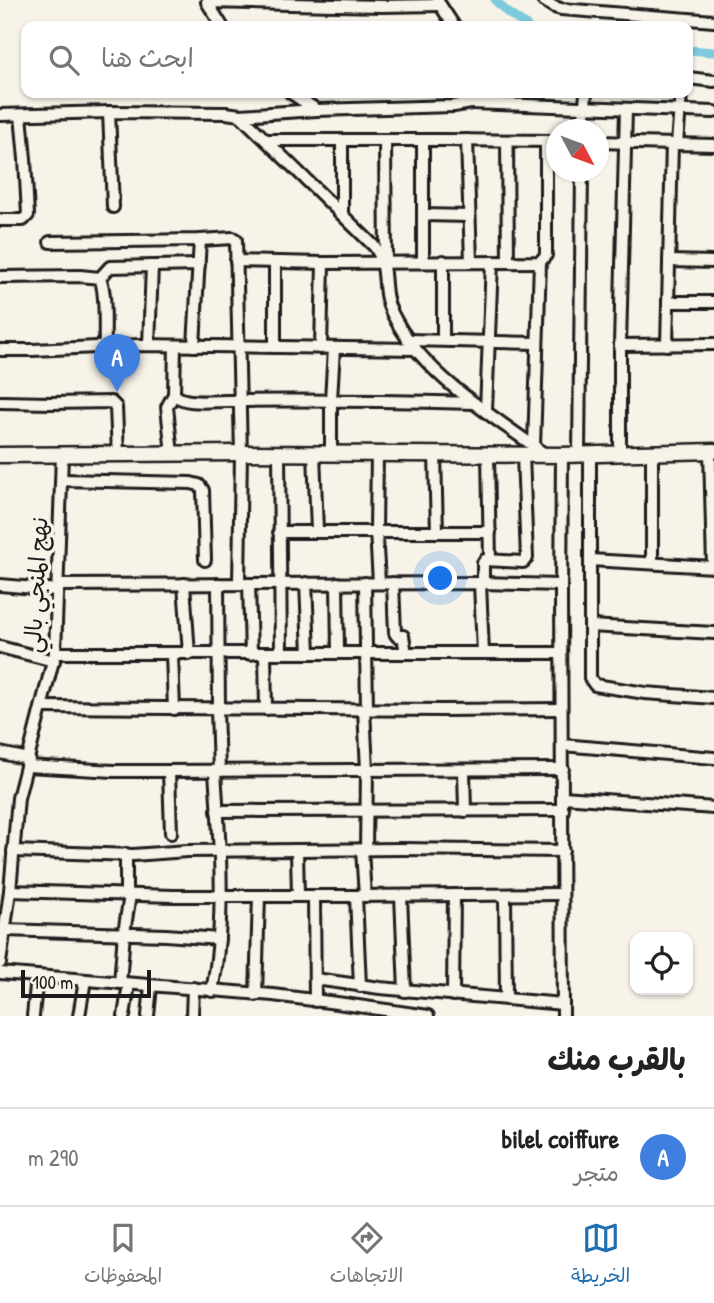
<!DOCTYPE html>
<html lang="ar">
<meta charset="utf-8">
<style>
:root{--surface:#fff;--page:#f2f2f2;--text:#222;--muted:#767676;--line:#e0e0e0;--accent:#1f6fb2}
body{margin:0;font-family:"Patrick Hand","Playpen Sans Arabic",sans-serif;background:var(--page);color:var(--text);direction:rtl}
.controls{position:absolute;right:21px;bottom:21px;display:grid;overflow:hidden;border-radius:14px;box-shadow:0 2px 5px #0004}
.controls button{width:63px;height:63px;display:grid;place-items:center;padding:0;border:0;border-bottom:2px solid var(--line);background:var(--surface);color:var(--text);font:35px sans-serif}
.compass{position:absolute;left:546px;top:119px;width:63px;height:63px;border-radius:50%;background:var(--surface);box-shadow:0 2px 5px #0004;rotate:131deg}
.scale{position:absolute;left:21px;bottom:18px;width:130px;box-sizing:border-box;padding-left:7px;border:4px solid #1c1c1c;border-top:0;font-size:19px;line-height:24px;white-space:nowrap;color:#1c1c1c;-webkit-text-stroke:5px #f7f3e8;paint-order:stroke}
.you{position:absolute;left:441px;top:579px;width:24px;height:24px;margin:-18px;border:5px solid #fff;border-radius:50%;background:#1a73e8;box-shadow:0 0 0 10px #1a73e833}
.badge{display:grid;place-items:center;width:46px;height:46px;border-radius:50%;background:var(--accent);color:#fff;font-size:23px;font-weight:700}
.pin{position:absolute;translate:-50% -58px;filter:drop-shadow(0 2px 4px #0008)}
.pin::after{content:'';position:absolute;top:37px;width:24px;height:21px;background:inherit;clip-path:polygon(0 0,100% 0,50% 100%)}
.list{margin:0;padding:0;list-style:none}
h2{display:flex;justify-content:space-between;align-items:center;height:91px;margin:0;padding:0 28px;font-size:30px}
h2 small{font-size:23px;font-weight:400;color:var(--muted)}
.list li{display:grid;grid-template-columns:46px 1fr auto;gap:21px;align-items:center;box-sizing:border-box;height:98px;padding:0 28px;border-top:2px solid var(--line)}
.list b{display:block;font-size:26px;white-space:nowrap}
.list p{margin:0;font-size:23px;white-space:nowrap;color:var(--muted)}
.list em{font-size:23px;font-style:normal;color:var(--muted)}
.icon{flex:none;width:38px;height:38px;fill:none;stroke:currentColor;stroke-width:2;stroke-linecap:round;stroke-linejoin:round}
.map{position:relative;flex:none;width:714px;height:1016px;overflow:hidden;direction:ltr}
.search{position:absolute;background:var(--surface);box-shadow:0 2px 5px #0004;left:21px;right:21px;top:21px;height:77px;display:flex;align-items:center;gap:18px;box-sizing:border-box;padding:0 24px;border-radius:14px;color:var(--muted);font-size:26px}
.sheet{height:189px;background:var(--surface)}
nav{display:flex;justify-content:space-around;align-items:center;box-sizing:border-box;height:98px;border-top:2px solid var(--line);background:var(--surface);font-size:19px;color:var(--muted)}
nav a{display:grid;justify-items:center;gap:4px}
nav .on{color:var(--accent)}
.map>svg:first-child{display:block}
</style>
<div class="map">
<svg width="714" height="1016" viewBox="0 0 714 1016">
<rect width="100%" height="100%" fill="#f7f3e8"/>
<filter id="ink" filterUnits="userSpaceOnUse"><feTurbulence type="fractalNoise" baseFrequency=".0143" numOctaves="2"/><feDisplacementMap in="SourceGraphic" scale="14" xChannelSelector="R" yChannelSelector="G"/><feConvolveMatrix kernelMatrix="1 2 1 2 8 2 1 2 1" color-interpolation-filters="sRGB"/></filter>
<g filter="url(#ink)">
<g fill="none" stroke-linecap="round" stroke-linejoin="round">
<!-- canal -->
<g stroke="#7dc9dd" stroke-width="9">
<polyline points="495,0 509,14 527,26"/>
<polyline points="688,50 714,52"/>
</g>
<defs>
<g id="street">
<polyline points="437,0 454,26"/>
<polyline points="543,0 554,7 561,9 714,21"/>
<polyline points="222,26 207,2 381,6 440,5"/>
<polyline points="688,78 714,81"/>
<polyline points="291,93 317,110"/>
<polyline points="471,103 714,112"/>
<polyline points="109,112 113,207"/>
<path d="M0,115L109,112L226,113L240,115L375,247C390,268 380,291 392,313C423,376 491,414 546,455"/>
<polyline points="240,115 317,110 454,106 471,103 471,93"/>
<polyline points="583,130 586,93"/>
<polyline points="266,140 442,140 556,141"/>
<polyline points="342,140 342,214"/>
<polyline points="385,140 386,263"/>
<polyline points="423,140 423,262"/>
<polyline points="467,140 471,262"/>
<polyline points="507,141 508,262"/>
<polyline points="598,142 714,145"/>
<polyline points="677,144 681,93"/>
<polyline points="423,215 469,216"/>
<polyline points="0,220 23,220 28,215 25,159 21,115"/>
<polyline points="50,242 200,240 233,238 236,240 241,453 239,584"/>
<polyline points="236,261 323,263 540,262 546,255 546,141"/>
<polyline points="443,261 443,340"/>
<polyline points="669,261 714,262"/>
<path d="M0,277L80,276L100,278C107,293 104,329 105,347"/>
<polyline points="100,278 110,267 199,265"/>
<polyline points="668,302 714,302"/>
<polyline points="408,340 537,343"/>
<polyline points="149,345 152,266"/>
<polyline points="620,345 714,344"/>
<polyline points="667,345 672,144"/>
<path d="M175,346L174,394C183,405 212,401 226,401C309,400 392,401 474,403"/>
<polyline points="194,346 200,240"/>
<polyline points="275,347 275,262"/>
<polyline points="321,348 323,263"/>
<polyline points="0,350 33,350 140,345 415,349"/>
<polyline points="0,402 51,403 111,402 116,407 118,454"/>
<polyline points="486,410 492,262"/>
<polyline points="534,446 540,262"/>
<polyline points="710,451 713,567"/>
<polyline points="652,452 652,563"/>
<polyline points="279,453 281,653"/>
<polyline points="314,453 317,531"/>
<polyline points="331,453 331,400 334,348"/>
<polyline points="377,453 376,531 379,583"/>
<polyline points="620,453 620,345 626,109"/>
<polyline points="172,454 167,407 174,394"/>
<polyline points="435,454 437,532"/>
<polyline points="488,454 490,560"/>
<polyline points="579,454 582,172"/>
<polyline points="590,454 590,678 595,685 645,693 714,698"/>
<polyline points="562,455 561,595 563,1016"/>
<polyline points="62,480 191,483 199,485 203,490 205,560"/>
<polyline points="279,532 490,532"/>
<polyline points="590,560 714,567"/>
<polyline points="306,583 309,653"/>
<polyline points="337,583 338,653"/>
<polyline points="365,583 367,709"/>
<polyline points="393,583 395,633 397,636 403,636 406,653"/>
<polyline points="480,583 483,653"/>
<polyline points="483,583 483,563 485,560 523,562 527,558 523,455"/>
<polyline points="184,584 189,654"/>
<polyline points="218,584 219,709"/>
<polyline points="249,584 251,654"/>
<polyline points="0,585 58,590"/>
<polyline points="58,585 483,583 561,585"/>
<polyline points="590,626 714,633"/>
<polyline points="0,647 54,661"/>
<polyline points="55,653 561,653"/>
<polyline points="265,653 266,709"/>
<polyline points="172,654 174,709"/>
<polyline points="42,707 444,710 561,709"/>
<polyline points="217,709 219,771"/>
<polyline points="364,709 367,770 366,850"/>
<polyline points="562,745 714,758"/>
<polyline points="0,753 29,759"/>
<polyline points="27,766 114,771 163,771 563,769"/>
<polyline points="464,770 465,811"/>
<polyline points="169,771 171,833"/>
<polyline points="563,797 714,808"/>
<polyline points="217,811 563,810"/>
<polyline points="362,850 365,896"/>
<polyline points="13,851 133,855 187,851 401,849 563,851"/>
<polyline points="297,851 298,896"/>
<polyline points="126,854 126,895"/>
<polyline points="10,891 173,896 356,896 360,986"/>
<polyline points="505,895 506,999"/>
<polyline points="314,896 315,1001"/>
<polyline points="356,896 562,894"/>
<polyline points="401,896 405,991"/>
<polyline points="4,930 166,935 219,939"/>
<polyline points="0,963 10,891 18,798 55,653 62,455"/>
<polyline points="0,973 273,995 337,1003 428,1016"/>
<polyline points="315,979 380,988 563,1004"/>
<polyline points="120,983 124,933 130,895"/>
<path d="M212,991C226,919 220,843 215,772"/>
<polyline points="256,995 259,896"/>
<polyline points="453,995 454,895"/>
<polyline points="33,1016 37,976"/>
<polyline points="79,1016 85,980"/>
<polyline points="124,1016 129,984"/>
<polyline points="148,1016 151,986"/>
<polyline points="192,1016 193,988"/>
</g>
<polyline id="secondary" points="0,455 241,453 562,455 714,451"/>
</defs>
<!-- street casing -->
<use href="#street" stroke="#1c1c1c" stroke-width="16"/>
<!-- secondary casing -->
<use href="#secondary" stroke="#1c1c1c" stroke-width="19"/>
<!-- street -->
<use href="#street" stroke="#f7f3e8" stroke-width="10"/>
<!-- secondary -->
<use href="#secondary" stroke="#f7f3e8" stroke-width="14"/>
</g>
</g>
<g text-anchor="middle" stroke-width="7" stroke-linejoin="round" paint-order="stroke">
<!-- street labels -->
<g font-size="23" fill="#1c1c1c" stroke="#f7f3e8">
<text transform="translate(36 585) rotate(-87)" y="8">نهج المنجي بالي</text>
</g>
</g>
</svg>
<div class="controls">
<button><svg class="icon" aria-label="locate" viewBox="0 0 24 24"><circle cx="12" cy="12" r="6"/><path d="M12 2v4M12 18v4M2 12h4M18 12h4"/></svg></button>
</div>
<svg class="compass" viewBox="-18 -18 36 36"><path d="M0-13l5 13h-10z" fill="#e53935"/><path d="M0 13l5-13h-10z" fill="#767676"/></svg>
<div class="scale">100 m</div>
<div class="you"></div>
<div class="pin badge" style="left:117px;top:392px;background:#3f7fe0">A</div>
<div class="search"><svg class="icon" aria-label="search" viewBox="0 0 24 24"><circle cx="10" cy="10" r="6"/><path d="M15 15l6 6"/></svg>ابحث هنا</div>
</div>
<section class="sheet">
<h2>بالقرب منك<small></small></h2>
<ul class="list">
<li><span class="badge" style="background:#3f7fe0">A</span><div><b>bilel coiffure</b><p>متجر</p></div><em>290 m</em></li>
</ul>
</section>
<nav>
<a class="on"><svg class="icon" aria-label="map" viewBox="0 0 24 24"><path d="M3 6l6-2 6 2 6-2v14l-6 2-6-2-6 2zM9 4v14M15 6v14"/></svg>الخريطة</a>
<a><svg class="icon" aria-label="directions" viewBox="0 0 24 24"><path d="M12 3l9 9-9 9-9-9zM9 14v-3h6M13 9l2 2-2 2"/></svg>الاتجاهات</a>
<a><svg class="icon" aria-label="saved" viewBox="0 0 24 24"><path d="M7 4h10v16l-5-4-5 4z"/></svg>المحفوظات</a>
</nav>
